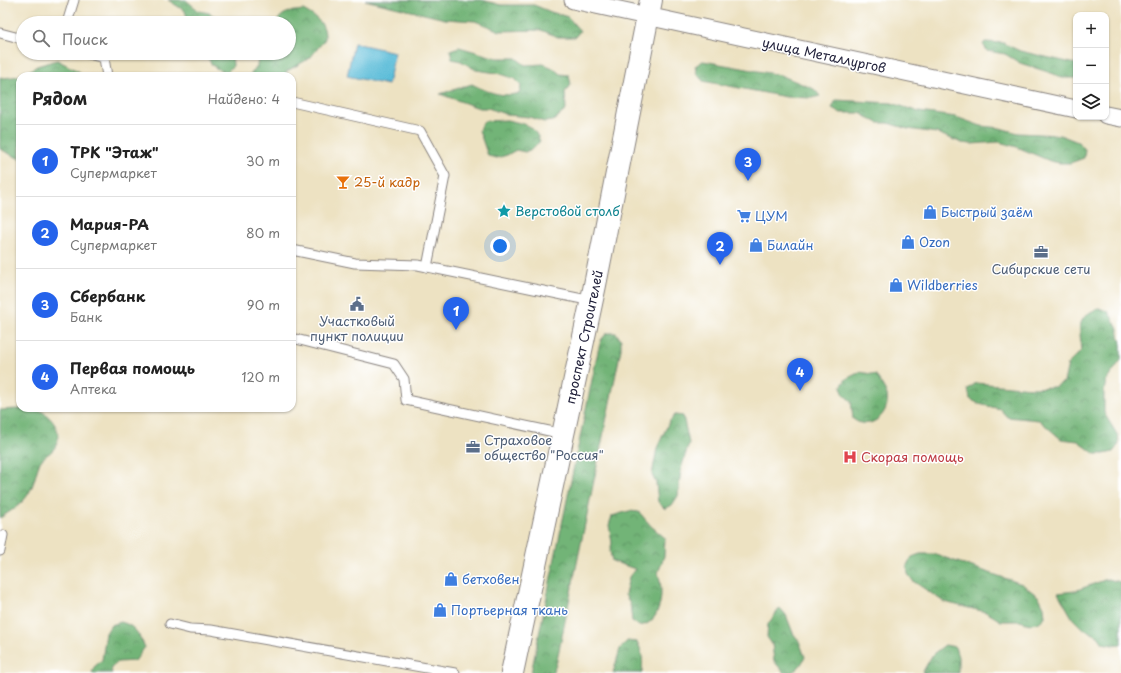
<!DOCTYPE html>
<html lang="ru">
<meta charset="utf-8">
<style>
:root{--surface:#fff;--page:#f2f2f2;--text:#222;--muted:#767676;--line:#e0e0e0;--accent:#2563eb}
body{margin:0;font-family:"Playpen Sans",sans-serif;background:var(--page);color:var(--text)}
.controls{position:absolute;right:12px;top:12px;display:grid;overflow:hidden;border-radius:8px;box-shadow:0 1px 3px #0004}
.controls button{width:36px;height:36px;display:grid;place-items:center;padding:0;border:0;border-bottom:1px solid var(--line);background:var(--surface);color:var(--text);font:20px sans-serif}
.you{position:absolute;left:500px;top:246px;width:14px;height:14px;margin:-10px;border:3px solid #fff;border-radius:50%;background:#1a73e8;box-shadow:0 0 0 6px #1a73e833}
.badge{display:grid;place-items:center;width:26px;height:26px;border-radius:50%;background:var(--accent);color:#fff;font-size:13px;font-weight:700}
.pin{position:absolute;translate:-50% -33px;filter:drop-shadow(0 1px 2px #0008)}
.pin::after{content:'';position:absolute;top:21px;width:14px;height:12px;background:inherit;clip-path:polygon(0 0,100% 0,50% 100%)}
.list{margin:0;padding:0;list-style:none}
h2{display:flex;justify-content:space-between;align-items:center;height:52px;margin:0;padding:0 16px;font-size:17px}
h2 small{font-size:13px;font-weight:400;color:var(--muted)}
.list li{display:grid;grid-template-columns:26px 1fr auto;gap:12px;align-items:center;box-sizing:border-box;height:72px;padding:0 16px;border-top:1px solid var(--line)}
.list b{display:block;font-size:15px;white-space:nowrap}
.list p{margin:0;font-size:13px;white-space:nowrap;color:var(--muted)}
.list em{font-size:13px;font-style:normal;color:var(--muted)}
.icon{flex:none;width:22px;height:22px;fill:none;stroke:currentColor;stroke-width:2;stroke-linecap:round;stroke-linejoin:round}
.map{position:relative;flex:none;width:1121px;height:673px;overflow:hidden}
.search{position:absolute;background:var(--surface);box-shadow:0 1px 3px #0004;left:16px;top:16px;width:280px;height:44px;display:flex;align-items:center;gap:10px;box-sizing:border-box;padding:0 14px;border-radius:22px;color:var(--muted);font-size:15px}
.panel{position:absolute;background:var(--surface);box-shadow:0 1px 3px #0004;left:16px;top:72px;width:280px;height:340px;border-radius:12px}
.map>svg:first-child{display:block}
</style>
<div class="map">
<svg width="1121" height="673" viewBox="0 0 1121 673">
<defs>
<pattern id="forest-crowns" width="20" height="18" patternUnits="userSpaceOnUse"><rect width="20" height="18" fill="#72b477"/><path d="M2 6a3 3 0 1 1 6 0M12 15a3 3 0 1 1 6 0" fill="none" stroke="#5d9263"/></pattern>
</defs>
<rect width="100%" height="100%" fill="#fff"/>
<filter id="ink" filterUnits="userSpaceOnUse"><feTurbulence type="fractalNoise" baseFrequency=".025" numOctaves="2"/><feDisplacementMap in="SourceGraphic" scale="8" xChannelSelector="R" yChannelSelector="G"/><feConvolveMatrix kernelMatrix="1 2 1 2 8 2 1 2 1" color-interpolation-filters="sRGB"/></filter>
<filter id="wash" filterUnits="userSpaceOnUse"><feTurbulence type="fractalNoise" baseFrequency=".012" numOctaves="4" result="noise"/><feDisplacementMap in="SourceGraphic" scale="16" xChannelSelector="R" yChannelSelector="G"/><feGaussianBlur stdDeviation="0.9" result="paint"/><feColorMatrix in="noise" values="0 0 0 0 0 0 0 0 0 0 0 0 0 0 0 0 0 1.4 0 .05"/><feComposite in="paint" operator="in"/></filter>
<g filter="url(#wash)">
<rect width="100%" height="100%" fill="#ede2c2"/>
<!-- forest -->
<g fill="url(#forest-crowns)" stroke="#4a6b59">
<polygon points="168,0 186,0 199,11 209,13 216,17 221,23 189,23 185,11"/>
<polygon points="365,0 482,0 501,5 534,5 551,12 568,17 580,31 575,37 558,37 541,30 500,31 475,21 445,19"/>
<path d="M303,10C311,14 321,20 324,29C325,32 325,36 325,39L310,58L287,71L284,76H251V74L257,66L259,53H289V23H276C283,11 290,12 303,10Z"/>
<polygon points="985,42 1003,43 1020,51 1076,64 1076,78 1062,78 1054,74 1020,63 1005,54 987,51 983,44"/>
<path d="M459,47L497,58H516L525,65L544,64L553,68L560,74L569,75L571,85L565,92L566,110L553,121L544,122L529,117L508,115L488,108H479L440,94L472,84C487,92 503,98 520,93L521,85L515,79L497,73L476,70L461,61L452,59L450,50Z"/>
<path d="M206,53H232L233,66L227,72C213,69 211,65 206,53Z"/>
<polygon points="57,60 80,72 80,76 21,76 37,66"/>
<polygon points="703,61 780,75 814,89 820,96 812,98 786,97 703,81 697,74 695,66"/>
<polygon points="20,76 20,159 0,149 0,77 4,78"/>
<polygon points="836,100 892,103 919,112 956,117 981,126 1000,128 1018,133 1060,135 1078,142 1085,149 1084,158 1070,163 1060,163 1050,161 1017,147 999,142 971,144 962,143 937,133 908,129 888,123 878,123 860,113 841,113 832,108"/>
<path d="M507,120C524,124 533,124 540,141L534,148L525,152L516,150L507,155L497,158L488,156L479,130L484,121Z"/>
<path d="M1099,308L1109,312L1118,329L1121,345V360L1106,381L1104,391V413L1118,436L1119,444L1113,452L1104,454H1095L1078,441L1061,439L1039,420L1007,417L1000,409L979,404L970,399L968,389L976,383L1032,388L1054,387L1064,382L1068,364L1082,350C1079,328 1076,317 1099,308Z"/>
<polygon points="607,333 616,333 621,340 621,349 556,665 552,673 531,673 598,351 601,340"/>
<path d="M860,372L876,375C879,381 885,388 887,395C890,410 877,426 862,423C859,423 856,421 853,419L851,401L844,395L841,387L846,379Z"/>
<path d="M36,408C50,415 65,431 55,447C52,453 43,456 40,462C36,471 35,481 31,489C25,503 12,510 0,518V410Z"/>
<polygon points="675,415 683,416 689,443 681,469 678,496 672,505 665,509 658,502 656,483 652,475 657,448 669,422"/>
<path d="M629,511L639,512L651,526L665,538L664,556L658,573C663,587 663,614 648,623C646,625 642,625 639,626L632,621L630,603L625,595L629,577L635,569L612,561L610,551L612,543L609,525L612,516Z"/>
<polygon points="920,554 934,554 1022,584 1039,597 1044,607 1045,617 1038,623 1030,624 1020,621 1001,621 986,612 944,602 913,581 908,574 907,565 912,557"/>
<polygon points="1107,579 1121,582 1121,644 1112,645 1103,643 1098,636 1082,628 1073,619 1058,593 1075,591"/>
<path d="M780,608L786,615L793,633L799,641L805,657C800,668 795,673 784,673L774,661L772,644L767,637L768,624Z"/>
<path d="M121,622C136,626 138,634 145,647L135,661L118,662L111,668L112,673H92L94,667L102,660L106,633L111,625Z"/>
<path d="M627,641L637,642C643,652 643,661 642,673H613L620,649Z"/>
<polygon points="945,645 955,647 958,657 958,673 922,673 933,654"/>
</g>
<!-- water -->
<polygon fill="#5abcd8" stroke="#3e6f8a" points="354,43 395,52 388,85 347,76"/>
</g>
<g filter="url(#ink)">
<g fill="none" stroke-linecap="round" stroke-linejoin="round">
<defs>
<g id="lane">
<polyline points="67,23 74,0"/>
<polyline points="0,33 23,39"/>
<polyline points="84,53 104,58 107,76"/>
<polyline points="292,102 420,131 445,176 427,267"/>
<polyline points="292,250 355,263 418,265 592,301"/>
<polyline points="292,338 394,364 404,379 406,400 563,434"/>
<polyline points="0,551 3,535"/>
<polyline points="170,624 190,629 211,630 455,673"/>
</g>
<g id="street">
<polyline points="573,0 1076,109"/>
<polyline points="1106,115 1121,118"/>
</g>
<polyline id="secondary" points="512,673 595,285 651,0"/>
</defs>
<!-- lane casing -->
<use href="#lane" stroke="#88827e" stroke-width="11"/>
<!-- street casing -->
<use href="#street" stroke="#88827e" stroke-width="19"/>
<!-- secondary casing -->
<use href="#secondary" stroke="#88827e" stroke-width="24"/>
<!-- lane -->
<use href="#lane" stroke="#fff" stroke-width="9"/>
<!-- street -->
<use href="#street" stroke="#fff" stroke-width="17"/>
<!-- secondary -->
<use href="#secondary" stroke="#fff" stroke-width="22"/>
</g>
</g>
<!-- icons -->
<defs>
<symbol id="bar-bare" viewBox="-9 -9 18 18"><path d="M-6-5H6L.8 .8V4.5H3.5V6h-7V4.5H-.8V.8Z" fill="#e8710a" stroke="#fff" stroke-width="2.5" paint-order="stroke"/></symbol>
<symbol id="sight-bare" viewBox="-9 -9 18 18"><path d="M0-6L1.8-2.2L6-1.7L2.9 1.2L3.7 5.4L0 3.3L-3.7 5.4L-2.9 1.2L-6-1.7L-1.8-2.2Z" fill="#0f9aa8" stroke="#fff" stroke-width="2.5" paint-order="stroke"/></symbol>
<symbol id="shop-bare" viewBox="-9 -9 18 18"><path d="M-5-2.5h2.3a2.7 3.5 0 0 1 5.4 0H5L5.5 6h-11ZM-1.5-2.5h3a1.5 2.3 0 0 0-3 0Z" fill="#3f7fe0" stroke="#fff" stroke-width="2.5" paint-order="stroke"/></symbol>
<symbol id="supermarket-bare" viewBox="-9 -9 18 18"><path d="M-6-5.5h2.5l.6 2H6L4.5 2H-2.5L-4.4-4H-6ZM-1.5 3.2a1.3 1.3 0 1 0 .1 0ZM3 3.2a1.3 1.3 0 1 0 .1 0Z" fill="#3f7fe0" stroke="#fff" stroke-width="2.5" paint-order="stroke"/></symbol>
<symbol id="office-bare" viewBox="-9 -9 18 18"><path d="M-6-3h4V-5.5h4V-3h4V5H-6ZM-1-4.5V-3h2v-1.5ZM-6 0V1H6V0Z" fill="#5c6f8a" stroke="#fff" stroke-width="2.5" paint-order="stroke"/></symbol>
<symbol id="civic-bare" viewBox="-9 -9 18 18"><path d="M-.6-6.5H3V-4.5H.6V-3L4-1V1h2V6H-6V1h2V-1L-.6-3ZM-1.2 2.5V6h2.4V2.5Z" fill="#5c6f8a" stroke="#fff" stroke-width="2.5" paint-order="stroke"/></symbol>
<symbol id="hospital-bare" viewBox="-9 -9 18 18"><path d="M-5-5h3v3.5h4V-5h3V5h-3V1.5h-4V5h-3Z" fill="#e0444e" stroke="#fff" stroke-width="2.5" paint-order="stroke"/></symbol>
</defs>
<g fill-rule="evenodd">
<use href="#bar-bare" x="333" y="172" width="20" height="20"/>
<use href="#sight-bare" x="494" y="201" width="20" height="20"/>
<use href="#shop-bare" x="920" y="202" width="20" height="20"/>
<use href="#supermarket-bare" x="734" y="206" width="20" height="20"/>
<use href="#shop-bare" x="898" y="232" width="20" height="20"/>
<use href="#shop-bare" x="746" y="235" width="20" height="20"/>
<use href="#office-bare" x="1031" y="242" width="20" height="20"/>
<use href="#shop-bare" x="886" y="275" width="20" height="20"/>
<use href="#civic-bare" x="347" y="294" width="20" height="20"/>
<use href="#office-bare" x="463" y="437" width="20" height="20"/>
<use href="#hospital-bare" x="840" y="447" width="20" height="20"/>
<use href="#shop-bare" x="441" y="569" width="20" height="20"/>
<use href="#shop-bare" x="430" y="600" width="20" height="20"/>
</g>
<g text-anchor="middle" stroke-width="3" stroke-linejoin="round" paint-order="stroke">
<!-- street labels -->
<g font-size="13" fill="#22223b" stroke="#fff">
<text transform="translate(824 55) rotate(12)" y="5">улица Металлургов</text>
<text transform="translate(584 337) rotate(-78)" y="5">проспект Строителей</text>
</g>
<!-- food labels -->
<g font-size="13" fill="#c56008" stroke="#fff" text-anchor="start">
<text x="354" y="187">25-й кадр</text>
</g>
<!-- culture labels -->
<g font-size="13" fill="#0d838f" stroke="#fff" text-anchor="start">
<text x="515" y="216">Верстовой столб</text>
</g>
<!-- shop labels -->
<g font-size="13" fill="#366cbe" stroke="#fff" text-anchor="start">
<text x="941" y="217">Быстрый заём</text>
<text x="755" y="221">ЦУМ</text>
<text x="919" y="247">Ozon</text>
<text x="767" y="250">Билайн</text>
<text x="907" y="290">Wildberries</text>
<text x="462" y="584">бетховен</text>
<text x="451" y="615">Портьерная ткань</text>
</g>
<!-- service labels -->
<g font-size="13" fill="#4e5e75" stroke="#fff">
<text x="1041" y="274">Сибирские сети</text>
<text x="357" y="326">Участковый<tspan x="357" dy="15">пункт полиции</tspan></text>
<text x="484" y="445" text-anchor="start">Страховое<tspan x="484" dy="15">общество "Россия"</tspan></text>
</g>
<!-- health labels -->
<g font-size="13" fill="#be3a42" stroke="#fff" text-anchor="start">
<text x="861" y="462">Скорая помощь</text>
</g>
</g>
</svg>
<div class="controls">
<button>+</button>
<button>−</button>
<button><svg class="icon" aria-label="layers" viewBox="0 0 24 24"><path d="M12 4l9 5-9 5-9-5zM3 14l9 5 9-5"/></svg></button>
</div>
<div class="you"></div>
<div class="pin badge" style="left:456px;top:330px">1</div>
<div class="pin badge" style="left:720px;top:265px">2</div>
<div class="pin badge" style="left:748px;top:181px">3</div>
<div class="pin badge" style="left:800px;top:391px">4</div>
<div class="search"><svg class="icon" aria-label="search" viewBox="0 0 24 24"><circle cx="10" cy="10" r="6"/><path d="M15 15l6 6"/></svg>Поиск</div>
<section class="panel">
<h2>Рядом<small>Найдено: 4</small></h2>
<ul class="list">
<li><span class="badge">1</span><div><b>ТРК &quot;Этаж&quot;</b><p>Супермаркет</p></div><em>30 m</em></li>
<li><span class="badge">2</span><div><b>Мария-РА</b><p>Супермаркет</p></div><em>80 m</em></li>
<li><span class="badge">3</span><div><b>Сбербанк</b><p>Банк</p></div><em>90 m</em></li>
<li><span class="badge">4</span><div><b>Первая помощь</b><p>Аптека</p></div><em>120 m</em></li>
</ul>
</section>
</div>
